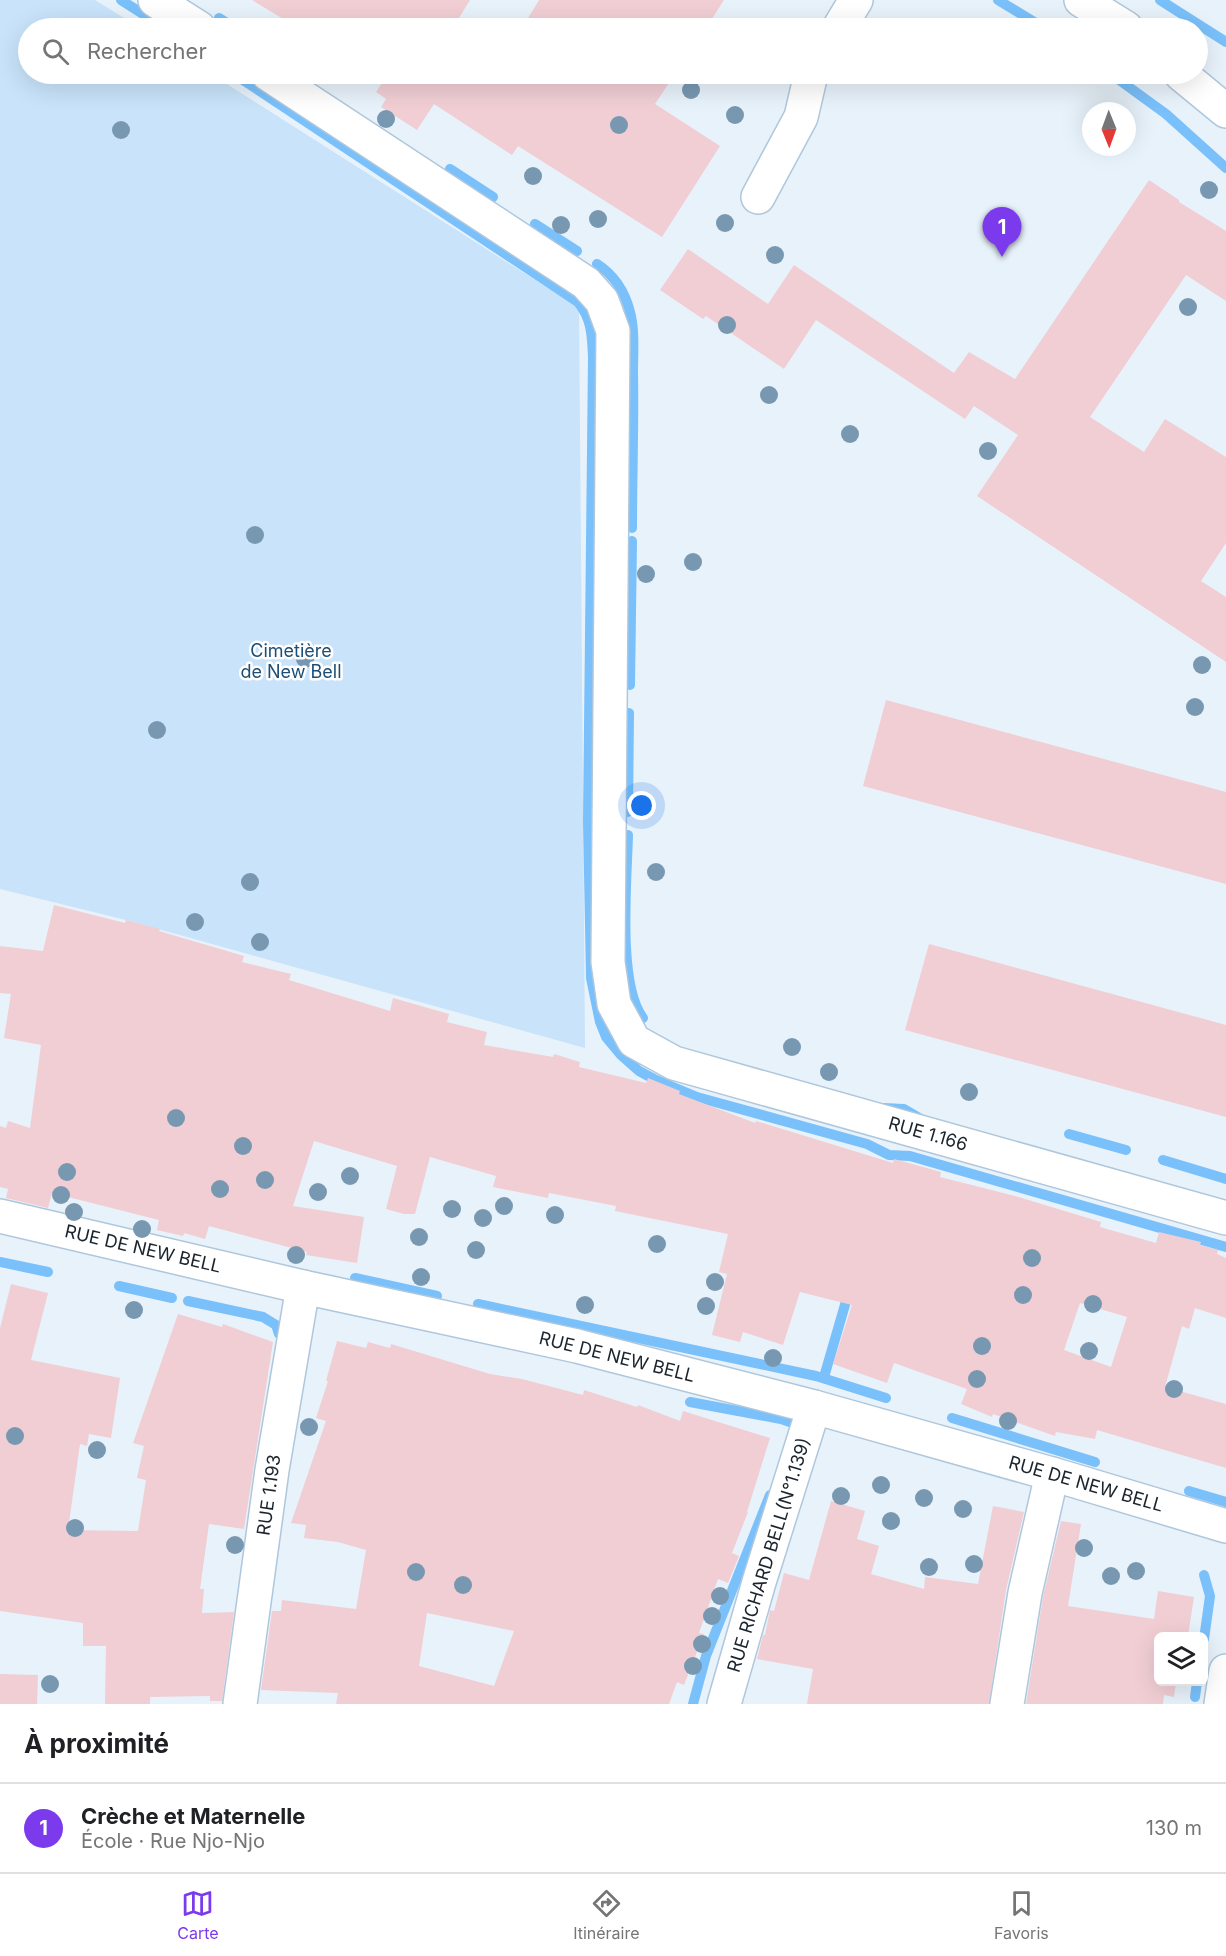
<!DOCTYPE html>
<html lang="fr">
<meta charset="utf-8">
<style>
:root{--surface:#fff;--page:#f6f6f6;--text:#202124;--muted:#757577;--line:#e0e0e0;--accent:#7c3aed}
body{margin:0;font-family:Inter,sans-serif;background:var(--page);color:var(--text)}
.controls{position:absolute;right:18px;bottom:18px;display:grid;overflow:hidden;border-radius:9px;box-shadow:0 6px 24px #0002}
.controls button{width:54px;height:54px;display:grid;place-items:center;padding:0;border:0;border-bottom:2px solid var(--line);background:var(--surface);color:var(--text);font:30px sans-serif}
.compass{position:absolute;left:1082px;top:102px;width:54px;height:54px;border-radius:50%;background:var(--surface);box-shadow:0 6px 24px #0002;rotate:179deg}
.you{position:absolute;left:642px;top:806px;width:21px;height:21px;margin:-15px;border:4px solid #fff;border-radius:50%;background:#1a73e8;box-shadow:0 0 0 9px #1a73e833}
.badge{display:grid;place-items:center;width:39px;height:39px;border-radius:50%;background:var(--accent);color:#fff;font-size:20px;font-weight:700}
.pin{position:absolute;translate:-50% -50px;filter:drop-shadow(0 2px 3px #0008)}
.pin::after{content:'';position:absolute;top:32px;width:21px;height:18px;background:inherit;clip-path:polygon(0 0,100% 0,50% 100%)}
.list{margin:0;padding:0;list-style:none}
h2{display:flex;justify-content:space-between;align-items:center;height:78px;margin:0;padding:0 24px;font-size:26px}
h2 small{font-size:20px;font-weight:400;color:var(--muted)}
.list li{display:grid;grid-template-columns:39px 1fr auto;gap:18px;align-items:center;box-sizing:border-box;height:90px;padding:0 24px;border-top:2px solid var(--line)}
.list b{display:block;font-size:22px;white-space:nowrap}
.list p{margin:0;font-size:20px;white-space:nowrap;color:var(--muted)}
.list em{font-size:20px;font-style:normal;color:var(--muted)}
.icon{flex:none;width:33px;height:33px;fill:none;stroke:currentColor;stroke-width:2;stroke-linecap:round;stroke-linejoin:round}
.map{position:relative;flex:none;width:1226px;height:1704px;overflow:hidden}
.search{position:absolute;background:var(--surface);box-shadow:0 6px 24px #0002;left:18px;right:18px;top:18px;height:66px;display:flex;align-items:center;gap:15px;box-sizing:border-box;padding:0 21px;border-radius:33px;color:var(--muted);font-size:22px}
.sheet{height:168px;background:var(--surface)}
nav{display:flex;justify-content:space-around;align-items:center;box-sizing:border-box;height:84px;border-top:2px solid var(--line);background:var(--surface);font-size:16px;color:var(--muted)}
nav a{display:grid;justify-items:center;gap:3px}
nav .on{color:var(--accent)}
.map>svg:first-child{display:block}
</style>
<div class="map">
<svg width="1226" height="1704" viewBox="0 0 1226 1704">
<rect width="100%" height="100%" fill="#e8f2fa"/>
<!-- green -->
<polygon fill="#c8e3fa" points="0,0 95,0 140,28 28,28 28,74 211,74 579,308 585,1048 126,920 0,889"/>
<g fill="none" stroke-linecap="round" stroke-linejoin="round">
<!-- stream -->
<g stroke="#7ac0fa" stroke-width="10">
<polyline points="121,0 165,28"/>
<polyline points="998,0 1044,28"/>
<polyline points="1160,0 1226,42"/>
<polyline points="219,18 235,28"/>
<path d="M234,74L578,302C592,319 592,336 593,357L588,821L591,978L600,1022L606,1037L621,1055L639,1071L654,1079L697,1097L867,1144L889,1155L910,1156L1226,1247"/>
<polyline points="1111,74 1166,114 1226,168"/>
<polyline points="450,169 493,197"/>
<polyline points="535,224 577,251"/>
<path d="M597,264C614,275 625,292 630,312C635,331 633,352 633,372C634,424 632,476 632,528"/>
<polyline points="630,685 632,541"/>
<polyline points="628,812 629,713"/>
<path d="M628,835C627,879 617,984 643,1018"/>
<polyline points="883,1108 904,1109 921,1119"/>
<polyline points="1069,1134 1126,1150"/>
<polyline points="1163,1160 1226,1179"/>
<polyline points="0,1262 48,1272"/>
<polyline points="355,1278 437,1296"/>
<polyline points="119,1286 172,1298"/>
<polyline points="188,1301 263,1317 276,1325 279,1334"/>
<polyline points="478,1304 816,1376 886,1398"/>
<polyline points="824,1377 849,1291"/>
<polyline points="690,1402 781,1419 804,1427"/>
<polyline points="952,1418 1095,1462"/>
<polyline points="1189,1491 1226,1502"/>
<polyline points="1204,1639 1210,1596 1204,1575"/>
<polyline points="1195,1697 1197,1682"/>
<polyline points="693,1704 706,1656 770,1495"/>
</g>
</g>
<!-- building -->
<g fill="#f0ced4" fill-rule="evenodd">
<polygon points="252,0 470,0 454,26 458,28 298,28"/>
<polygon points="539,0 724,0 706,28 522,28"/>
<polygon points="388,74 675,74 655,104 720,146 662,237 518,146 512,155 434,104 417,130 381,107 386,99 376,92"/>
<polygon points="1149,180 1179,200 1179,202 1226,231 1226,301 1186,275 1090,417 1144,452 1165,419 1226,457 1226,543 1201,581 1226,597 1226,662 977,496 1018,435 974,406 965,419 816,320 784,369 706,316 703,319 660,290 688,249 768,304 794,265 954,373 969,352 1015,379"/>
<polygon points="886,700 1226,792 1226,884 863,786"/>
<path d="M54,905L125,923L126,920L160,929L159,931L244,956L242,962L291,974L289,980L390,1011L393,998L449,1014L447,1022L487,1032L484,1045L553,1057L554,1054L580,1062L579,1067L646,1083L648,1078L680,1091L679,1094L755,1123L756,1121L893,1163L894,1159L941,1172L940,1177L1015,1196L1101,1222L1100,1227L1156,1243L1159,1232L1201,1242L1200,1245L1218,1250L1217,1254L1226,1258V1318L1195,1308L1189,1329L1182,1326L1165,1387L1226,1404V1468L1097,1430L1095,1439L1056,1432L1055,1436L993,1414L992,1417L961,1404L967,1389L894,1363L887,1383L833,1364L852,1305L800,1292L783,1345L743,1332L740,1342L712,1335L727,1274L719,1272L728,1234L615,1211L616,1206L549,1193L548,1198L493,1187L496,1176L430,1157L415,1214H404L386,1209L397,1166L314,1141L293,1206L364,1217L357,1263L306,1255L307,1252L209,1226L205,1239L184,1233L183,1236L157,1230L159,1220L52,1193L48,1208L6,1198L8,1189L0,1187V1126L6,1128L8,1121L30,1128L41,1045L4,1038L11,994L0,993V946L43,951ZM1080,1303L1127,1317L1111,1367L1064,1350Z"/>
<polygon points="929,944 1226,1025 1226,1117 905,1030"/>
<polygon points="11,1284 48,1293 31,1360 120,1378 111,1438 89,1434 87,1446 80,1444 68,1530 138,1531 146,1480 137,1478 144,1446 133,1443 178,1314 222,1327 223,1324 273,1342 244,1529 209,1524 200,1589 204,1589 202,1613 234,1612 222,1701 210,1701 210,1696 150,1697 150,1704 105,1704 106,1646 83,1646 83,1623 0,1611 0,1328"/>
<path d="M337,1341L366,1348L368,1342L390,1348L391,1344L490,1374L522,1379L583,1395L584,1390L637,1407L638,1405L680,1421L683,1411L770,1438L747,1512H748L732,1553L739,1556L728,1583L718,1579L699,1633L704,1634L684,1685L677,1682L669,1704H336L338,1693L261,1690L272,1611H281L282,1600L356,1609L366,1550L338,1542L304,1538L306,1525L291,1523L326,1421L316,1418L328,1381H326ZM427,1613L514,1631L494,1686L419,1666Z"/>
<polygon points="831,1501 865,1511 857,1539 879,1546 871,1574 924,1589 925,1577 978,1584 993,1506 1024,1512 1006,1590 989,1704 807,1704 813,1669 757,1659 763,1635 765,1635 770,1610 774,1611 784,1573 809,1580"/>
<polygon points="1061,1521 1081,1524 1068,1606 1154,1619 1158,1591 1194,1597 1188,1636 1158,1636 1158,1682 1176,1682 1174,1697 1164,1695 1163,1704 1026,1704 1043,1597"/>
<polygon points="0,1674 38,1675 37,1704 0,1704"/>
</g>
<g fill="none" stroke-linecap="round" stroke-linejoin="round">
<defs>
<g id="minor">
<polyline points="155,0 199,28"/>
<polyline points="839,28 856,0"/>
<polyline points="268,74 586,283 602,301 613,331 608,962 614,1004 634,1041 674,1063 1226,1218"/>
<polyline points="758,197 801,117 811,74"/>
<polyline points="240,1704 272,1470 303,1287"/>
<polyline points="724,1704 759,1582 814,1407"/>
<polyline points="1007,1704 1025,1593 1052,1474"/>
<polyline points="1221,1704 1226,1671"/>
</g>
<g id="major">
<polyline points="1081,0 1126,28"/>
<polyline points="1181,74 1226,111"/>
<polyline points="0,1216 303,1287 577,1346 814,1407 1052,1474 1226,1526"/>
</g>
</defs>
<!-- minor casing -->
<use href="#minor" stroke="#afc7dc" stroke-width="36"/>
<!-- major casing -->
<use href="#major" stroke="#afc7dc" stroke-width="36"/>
<!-- minor -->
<use href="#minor" stroke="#fff" stroke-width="33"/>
<!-- major -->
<use href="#major" stroke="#fff" stroke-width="33"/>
</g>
<!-- trees -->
<g fill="#7898b1">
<circle cx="691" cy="90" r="9"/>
<circle cx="735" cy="115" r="9"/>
<circle cx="386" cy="119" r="9"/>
<circle cx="619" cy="125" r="9"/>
<circle cx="121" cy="130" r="9"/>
<circle cx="533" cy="176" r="9"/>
<circle cx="1209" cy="190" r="9"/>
<circle cx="598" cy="219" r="9"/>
<circle cx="725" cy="223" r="9"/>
<circle cx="561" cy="225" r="9"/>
<circle cx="775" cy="255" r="9"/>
<circle cx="1188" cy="307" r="9"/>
<circle cx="727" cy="325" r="9"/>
<circle cx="769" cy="395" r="9"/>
<circle cx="850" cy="434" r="9"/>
<circle cx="988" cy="451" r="9"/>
<circle cx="255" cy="535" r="9"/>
<circle cx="693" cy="562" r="9"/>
<circle cx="646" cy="574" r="9"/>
<circle cx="305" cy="659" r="9"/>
<circle cx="1202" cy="665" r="9"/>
<circle cx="1195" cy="707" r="9"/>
<circle cx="157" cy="730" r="9"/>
<circle cx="656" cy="872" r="9"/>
<circle cx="250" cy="882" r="9"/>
<circle cx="195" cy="922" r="9"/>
<circle cx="260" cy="942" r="9"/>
<circle cx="792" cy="1047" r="9"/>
<circle cx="829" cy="1072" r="9"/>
<circle cx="969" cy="1092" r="9"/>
<circle cx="176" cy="1118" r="9"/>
<circle cx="243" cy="1146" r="9"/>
<circle cx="67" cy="1172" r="9"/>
<circle cx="350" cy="1176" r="9"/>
<circle cx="265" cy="1180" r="9"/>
<circle cx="220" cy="1189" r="9"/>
<circle cx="318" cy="1192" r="9"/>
<circle cx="61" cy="1195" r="9"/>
<circle cx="504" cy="1206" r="9"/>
<circle cx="452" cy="1209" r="9"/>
<circle cx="74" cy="1212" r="9"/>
<circle cx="555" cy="1215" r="9"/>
<circle cx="483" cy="1218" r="9"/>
<circle cx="142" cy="1229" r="9"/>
<circle cx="419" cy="1237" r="9"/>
<circle cx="657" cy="1244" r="9"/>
<circle cx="476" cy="1250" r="9"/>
<circle cx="296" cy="1255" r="9"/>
<circle cx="1032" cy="1258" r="9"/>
<circle cx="421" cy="1277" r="9"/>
<circle cx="715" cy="1282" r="9"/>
<circle cx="1023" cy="1295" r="9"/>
<circle cx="1093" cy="1304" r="9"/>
<circle cx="585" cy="1305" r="9"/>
<circle cx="706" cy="1306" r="9"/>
<circle cx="134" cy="1310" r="9"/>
<circle cx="982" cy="1346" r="9"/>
<circle cx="1089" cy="1351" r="9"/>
<circle cx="773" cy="1358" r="9"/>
<circle cx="977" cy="1379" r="9"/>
<circle cx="1174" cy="1389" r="9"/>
<circle cx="1008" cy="1421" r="9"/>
<circle cx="309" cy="1427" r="9"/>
<circle cx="15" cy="1436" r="9"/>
<circle cx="97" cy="1450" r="9"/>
<circle cx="881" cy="1485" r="9"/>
<circle cx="841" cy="1496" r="9"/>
<circle cx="924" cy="1498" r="9"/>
<circle cx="963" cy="1509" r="9"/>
<circle cx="891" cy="1521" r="9"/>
<circle cx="75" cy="1528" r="9"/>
<circle cx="235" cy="1545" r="9"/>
<circle cx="1084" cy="1548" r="9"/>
<circle cx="974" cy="1564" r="9"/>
<circle cx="929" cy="1567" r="9"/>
<circle cx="1136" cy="1571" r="9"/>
<circle cx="416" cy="1572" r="9"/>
<circle cx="1111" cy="1576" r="9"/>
<circle cx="463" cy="1585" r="9"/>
<circle cx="720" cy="1596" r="9"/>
<circle cx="712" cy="1616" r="9"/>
<circle cx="702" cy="1644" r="9"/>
<circle cx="693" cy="1666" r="9"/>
<circle cx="50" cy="1684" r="9"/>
</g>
<g text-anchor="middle" stroke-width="5" stroke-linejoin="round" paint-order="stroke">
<!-- park labels -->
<g font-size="18" fill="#1d4f76" stroke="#fff">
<text x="291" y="657">Cimetière<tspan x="291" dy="21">de New Bell</tspan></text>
</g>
<!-- street labels -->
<g font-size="18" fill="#1b242c" stroke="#fff">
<text transform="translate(928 1134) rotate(16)" y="6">RUE 1.166</text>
<text transform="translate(143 1249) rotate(13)" y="6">RUE DE NEW BELL</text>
<text transform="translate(617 1357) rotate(14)" y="6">RUE DE NEW BELL</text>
<text transform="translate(1086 1484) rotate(16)" y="6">RUE DE NEW BELL</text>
<text transform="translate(269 1495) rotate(-82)" y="6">RUE 1.193</text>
<text transform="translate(769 1555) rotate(-73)" y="6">RUE RICHARD BELL(N°1.139)</text>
</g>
</g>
</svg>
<div class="controls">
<button><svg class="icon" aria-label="layers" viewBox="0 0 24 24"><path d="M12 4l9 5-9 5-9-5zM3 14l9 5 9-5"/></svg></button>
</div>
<svg class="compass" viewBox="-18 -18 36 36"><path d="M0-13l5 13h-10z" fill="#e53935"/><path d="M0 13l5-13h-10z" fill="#757577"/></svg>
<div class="you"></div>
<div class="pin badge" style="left:1002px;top:257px">1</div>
<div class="search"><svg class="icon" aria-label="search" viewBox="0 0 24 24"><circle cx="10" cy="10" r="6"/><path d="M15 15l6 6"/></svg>Rechercher</div>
</div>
<section class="sheet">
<h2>À proximité<small></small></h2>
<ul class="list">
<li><span class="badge">1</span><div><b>Crèche et Maternelle</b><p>École · Rue Njo-Njo</p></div><em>130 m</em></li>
</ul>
</section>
<nav>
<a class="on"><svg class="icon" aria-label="map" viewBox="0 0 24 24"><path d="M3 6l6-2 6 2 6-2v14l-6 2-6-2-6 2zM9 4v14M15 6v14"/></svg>Carte</a>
<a><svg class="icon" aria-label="directions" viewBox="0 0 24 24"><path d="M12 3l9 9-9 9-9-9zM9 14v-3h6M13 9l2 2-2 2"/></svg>Itinéraire</a>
<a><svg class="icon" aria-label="saved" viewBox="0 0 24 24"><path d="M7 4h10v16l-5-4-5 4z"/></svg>Favoris</a>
</nav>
